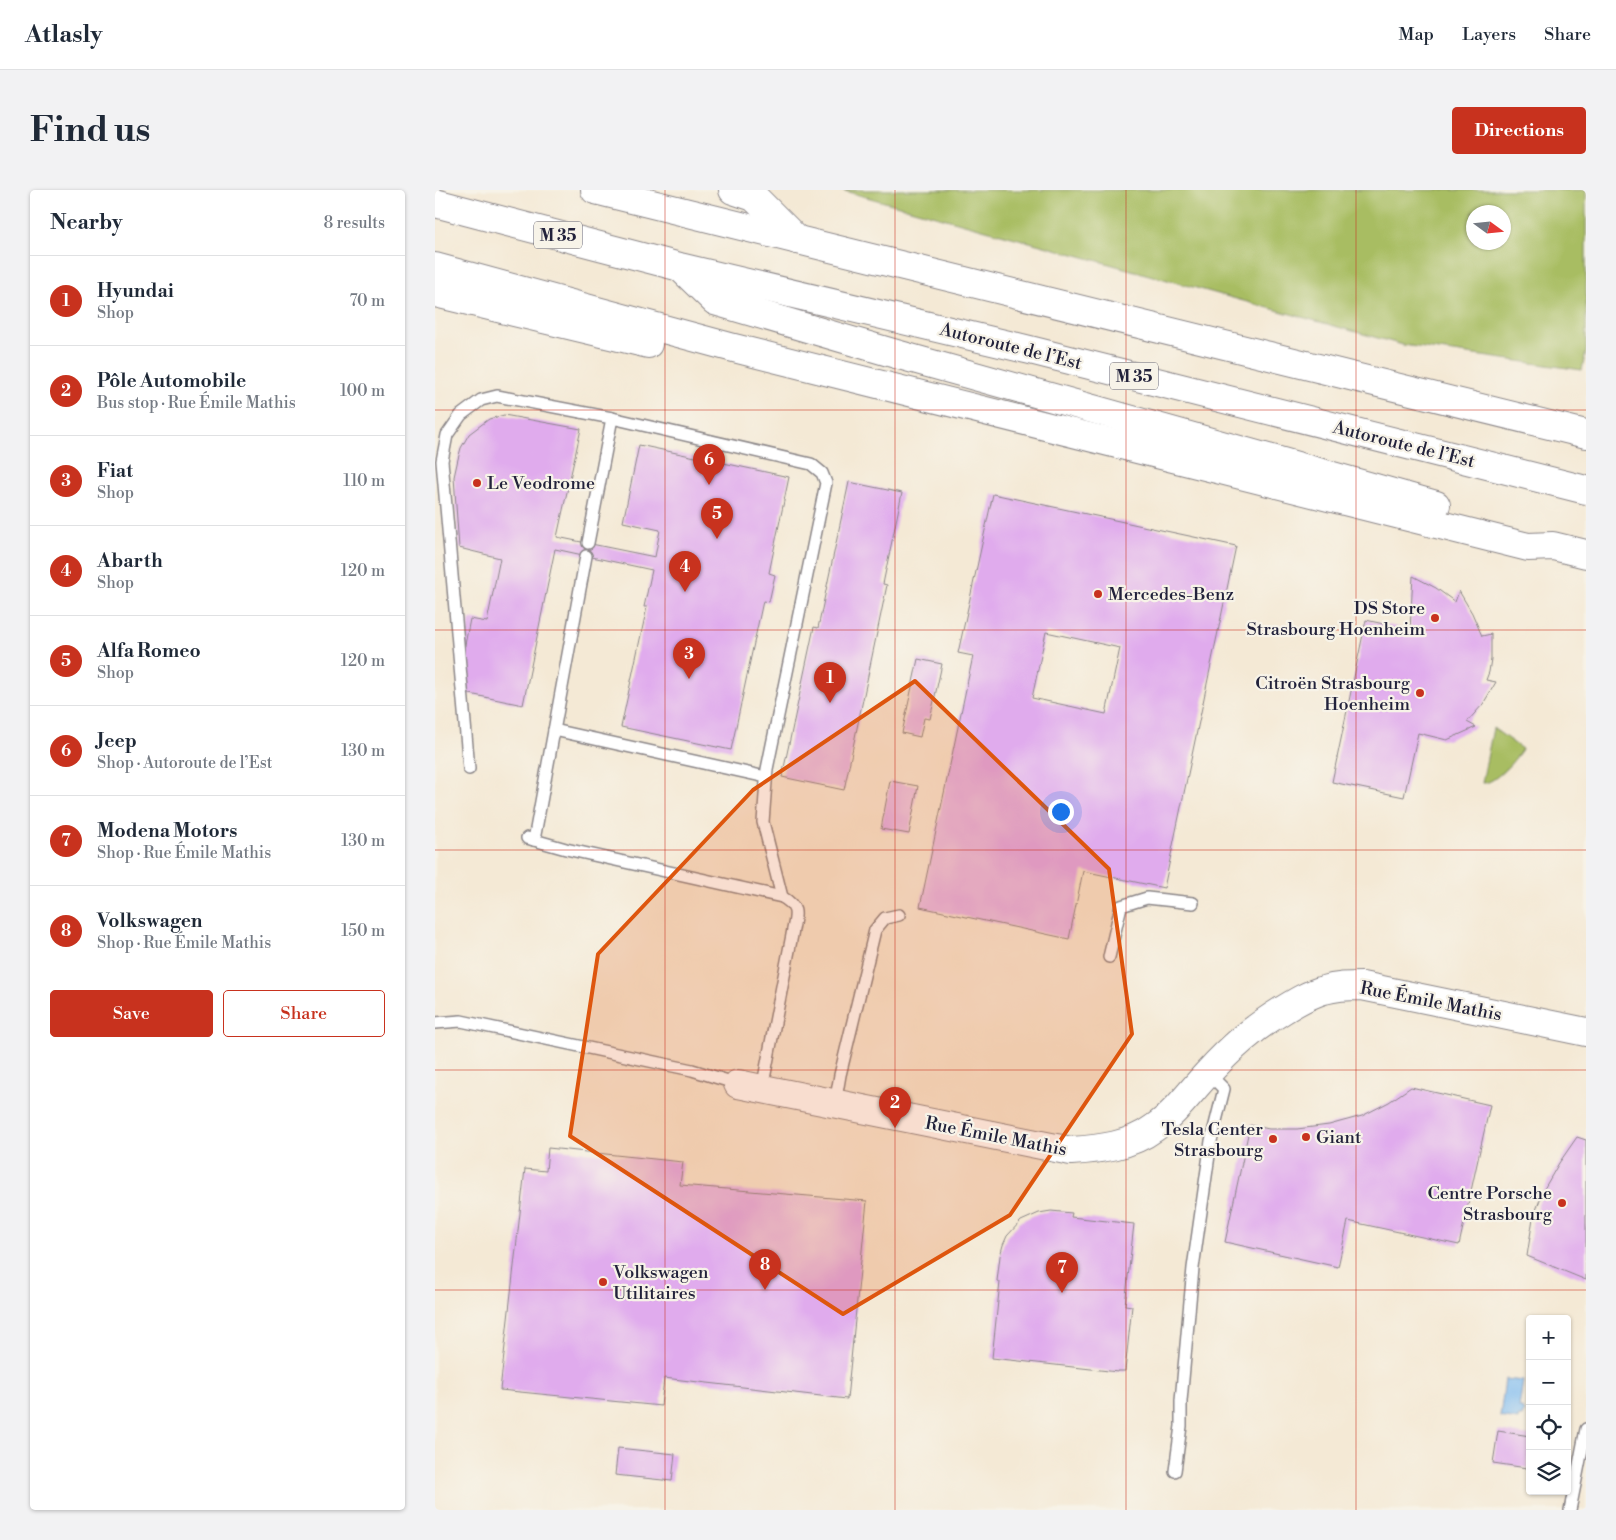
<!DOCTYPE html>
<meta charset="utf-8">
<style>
:root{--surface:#fff;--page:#f2f2f3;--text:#1f2937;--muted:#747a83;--line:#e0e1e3;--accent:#c8321e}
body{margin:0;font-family:"Libre Bodoni",serif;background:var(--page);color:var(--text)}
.controls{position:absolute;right:15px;bottom:15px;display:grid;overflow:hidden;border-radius:5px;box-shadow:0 1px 4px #0004}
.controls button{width:45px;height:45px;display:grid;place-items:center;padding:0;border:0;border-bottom:1px solid var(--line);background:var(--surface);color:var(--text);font:25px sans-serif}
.compass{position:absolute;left:1031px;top:15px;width:45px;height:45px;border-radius:50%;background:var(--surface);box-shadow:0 1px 4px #0004;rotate:105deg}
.you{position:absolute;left:625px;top:621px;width:18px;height:18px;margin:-12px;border:4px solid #fff;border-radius:50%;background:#1a73e8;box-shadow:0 0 0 8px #1a73e833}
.badge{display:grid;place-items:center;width:32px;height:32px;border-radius:50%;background:var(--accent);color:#fff;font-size:16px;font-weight:700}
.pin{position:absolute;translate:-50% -41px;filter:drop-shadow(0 1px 2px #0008)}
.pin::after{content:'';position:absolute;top:26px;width:18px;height:15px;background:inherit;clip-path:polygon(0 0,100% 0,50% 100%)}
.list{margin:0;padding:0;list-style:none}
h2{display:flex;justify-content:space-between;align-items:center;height:65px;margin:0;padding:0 20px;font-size:21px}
h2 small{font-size:16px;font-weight:400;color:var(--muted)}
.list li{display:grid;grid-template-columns:32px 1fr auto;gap:15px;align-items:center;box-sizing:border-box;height:90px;padding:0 20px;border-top:1px solid var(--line)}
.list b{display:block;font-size:19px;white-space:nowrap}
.list p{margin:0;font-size:16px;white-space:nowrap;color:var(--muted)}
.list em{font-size:16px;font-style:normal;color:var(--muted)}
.actions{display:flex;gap:10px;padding:15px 20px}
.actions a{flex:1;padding:11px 0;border:1px solid var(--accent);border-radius:5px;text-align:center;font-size:18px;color:var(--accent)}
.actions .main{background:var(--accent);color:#fff}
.icon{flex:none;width:28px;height:28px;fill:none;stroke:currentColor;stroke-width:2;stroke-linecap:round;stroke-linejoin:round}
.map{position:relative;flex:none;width:1151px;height:1320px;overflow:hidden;border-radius:5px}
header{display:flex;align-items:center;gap:30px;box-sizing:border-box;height:70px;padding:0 25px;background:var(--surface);border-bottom:1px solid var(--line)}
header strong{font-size:24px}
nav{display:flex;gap:28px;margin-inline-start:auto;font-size:18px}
.intro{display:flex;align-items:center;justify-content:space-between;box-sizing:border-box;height:120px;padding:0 30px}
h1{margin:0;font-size:35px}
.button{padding:12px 22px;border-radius:5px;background:var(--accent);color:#fff;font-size:18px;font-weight:700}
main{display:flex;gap:30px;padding:0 30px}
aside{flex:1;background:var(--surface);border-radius:5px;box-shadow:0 1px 4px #0004}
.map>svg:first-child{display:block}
</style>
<header>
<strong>Atlasly</strong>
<nav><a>Map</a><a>Layers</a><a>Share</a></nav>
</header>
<div class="intro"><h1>Find us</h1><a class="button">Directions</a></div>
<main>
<aside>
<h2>Nearby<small>8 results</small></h2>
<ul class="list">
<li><span class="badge">1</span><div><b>Hyundai</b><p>Shop</p></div><em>70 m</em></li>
<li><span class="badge">2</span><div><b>Pôle Automobile</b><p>Bus stop · Rue Émile Mathis</p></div><em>100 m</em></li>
<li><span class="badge">3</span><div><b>Fiat</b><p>Shop</p></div><em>110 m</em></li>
<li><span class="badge">4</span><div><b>Abarth</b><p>Shop</p></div><em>120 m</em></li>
<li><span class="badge">5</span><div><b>Alfa Romeo</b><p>Shop</p></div><em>120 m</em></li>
<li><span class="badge">6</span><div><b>Jeep</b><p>Shop · Autoroute de l’Est</p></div><em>130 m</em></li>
<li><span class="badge">7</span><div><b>Modena Motors</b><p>Shop · Rue Émile Mathis</p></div><em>130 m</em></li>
<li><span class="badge">8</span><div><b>Volkswagen</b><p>Shop · Rue Émile Mathis</p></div><em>150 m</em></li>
</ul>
<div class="actions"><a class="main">Save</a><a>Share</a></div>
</aside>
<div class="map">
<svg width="1151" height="1320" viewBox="0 0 1151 1320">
<rect width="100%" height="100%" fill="#f7f3e8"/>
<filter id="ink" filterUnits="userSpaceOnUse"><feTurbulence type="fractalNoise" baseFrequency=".02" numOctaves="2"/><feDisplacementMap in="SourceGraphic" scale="10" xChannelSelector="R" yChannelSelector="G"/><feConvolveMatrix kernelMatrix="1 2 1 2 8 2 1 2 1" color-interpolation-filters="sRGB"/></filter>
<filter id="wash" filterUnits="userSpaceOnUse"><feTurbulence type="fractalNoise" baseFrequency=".0096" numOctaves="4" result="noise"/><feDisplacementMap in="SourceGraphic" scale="20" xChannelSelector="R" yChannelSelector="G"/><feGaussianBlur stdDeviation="1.12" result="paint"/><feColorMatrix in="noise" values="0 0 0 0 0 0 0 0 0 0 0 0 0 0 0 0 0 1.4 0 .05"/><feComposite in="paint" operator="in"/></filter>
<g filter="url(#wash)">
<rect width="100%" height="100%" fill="#f4e9d5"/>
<!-- green -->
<g fill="#a8bd62" stroke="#65704e" fill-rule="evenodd">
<path d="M406,0H1151V161L1147,180L968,155ZM1038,22H1068V52H1038Z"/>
<path d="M1058,538L1087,559C1081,569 1059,595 1047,593Z"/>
</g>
<!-- water -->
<polygon fill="#7ebbf1" stroke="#506e96" points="1070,1189 1088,1191 1084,1218 1087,1218 1089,1222 1087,1227 1083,1227 1083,1230 1065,1227"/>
<g id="blocks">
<!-- building -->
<g fill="#e0abed" fill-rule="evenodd">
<polygon points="69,225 146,239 122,347 220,367 225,340 188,332 204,255 354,287 334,383 340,385 334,412 328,411 296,560 186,537 212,417 209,417 217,380 120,359 88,515 30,503 28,465 35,429 52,432 65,368 24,358 19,287 23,269 26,258 34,244 54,229"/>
<polygon points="414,292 467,303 448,394 452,395 409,600 347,587 379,437 383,438"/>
<path d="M558,304L801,356L729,698L648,681L634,749L485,717L538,466L523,463ZM611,442L685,458L671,524L597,508Z"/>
<polygon points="978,386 1001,398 1020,412 1024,401 1037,423 1047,446 1056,444 1056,469 1054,482 1051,490 1061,492 1048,514 1032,532 1041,537 1012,550 983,543 969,607 897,592 931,430 975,440"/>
<polygon points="483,469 507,474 495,529 489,528 485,547 467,543"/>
<polygon points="455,591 483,596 474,644 446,639"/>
<polygon points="976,897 1055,915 1024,1055 913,1031 903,1077 790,1052 815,935 834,939 862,939 894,935 927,926 954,912"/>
<polygon points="1142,947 1151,950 1151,1090 1092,1066 1098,1028 1109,999 1124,973"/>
<polygon points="113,958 248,972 245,995 432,1011 412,1209 229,1188 226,1216 65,1200 90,979 111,981"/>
<polygon points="616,1021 637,1023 636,1027 699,1034 690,1115 697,1116 690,1181 683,1181 683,1182 557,1168 565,1092 562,1091 565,1066 568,1055 572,1046 586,1031 604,1023"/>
<polygon points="1063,1241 1095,1246 1095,1260 1092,1278 1058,1273"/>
<polygon points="183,1258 240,1264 237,1291 180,1285"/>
</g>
</g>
</g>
<g filter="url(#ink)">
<use href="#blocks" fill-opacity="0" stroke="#8b8688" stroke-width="1"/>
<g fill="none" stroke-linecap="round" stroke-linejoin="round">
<defs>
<g id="lane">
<polyline points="153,353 177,228 376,274 387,283 391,293 332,579 328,632 347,707"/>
<polyline points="119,540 331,587"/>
<polyline points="34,579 7,271 12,245 26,225 46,210 62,206 177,228"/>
<path d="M92,648L131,659L347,707C366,718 360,726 357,745L327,899"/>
<polyline points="99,650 151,366"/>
<polyline points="674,767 686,716 712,708 758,713"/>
<polyline points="0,833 26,831 257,880 303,894"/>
<polyline points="400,914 405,885 440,740 450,728 464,725"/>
<polyline points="740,1281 746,1236 746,1211 758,1078 776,951 789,899 773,883"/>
<polyline points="1135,1320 1151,1239"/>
</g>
<path id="secondary" d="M303,894L636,961C665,959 695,956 719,938C740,924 755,902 772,884C797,857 817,839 848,820C861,812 874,804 889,800C902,796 914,796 927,796L1151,842"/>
<g id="highway">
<polyline points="160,0 1151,244"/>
<polyline points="298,0 319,7 362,50"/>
<polyline points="0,13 245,77 595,160 1151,300"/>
<polyline points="0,77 295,157 1093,357 1118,356 1151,364"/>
<polyline points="246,78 280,111 461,164 1001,315"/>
<polyline points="0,103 213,154"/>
</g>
</defs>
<!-- lane casing -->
<use href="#lane" stroke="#8b8688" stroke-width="14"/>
<!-- secondary casing -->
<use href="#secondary" stroke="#8b8688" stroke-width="30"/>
<!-- highway casing -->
<use href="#highway" stroke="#8b8688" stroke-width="30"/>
<!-- lane -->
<use href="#lane" stroke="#fff" stroke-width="11"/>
<!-- secondary -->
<use href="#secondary" stroke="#fff" stroke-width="28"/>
<!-- highway -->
<use href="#highway" stroke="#fff" stroke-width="28"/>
</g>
</g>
<!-- marked area -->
<path fill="#de560e" fill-opacity="0.2" stroke="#de560e" stroke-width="4" stroke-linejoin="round" d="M480,491L674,679L697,844L575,1025L408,1124L135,946L163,764L318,600Z"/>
<!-- grid -->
<path fill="none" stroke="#c8321e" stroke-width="1" stroke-opacity="0.55" d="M230,0V1320M460,0V1320M691,0V1320M921,0V1320M0,220H1151M0,440H1151M0,660H1151M0,880H1151M0,1100H1151"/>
<!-- markers -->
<g fill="#c8321e" stroke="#f7f3e8" stroke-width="2">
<circle cx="42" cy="293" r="5"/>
<circle cx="663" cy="404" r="5"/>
<circle cx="1000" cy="428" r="5"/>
<circle cx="985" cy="503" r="5"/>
<circle cx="871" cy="947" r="5"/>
<circle cx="838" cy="949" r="5"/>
<circle cx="1127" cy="1013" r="5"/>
<circle cx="168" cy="1092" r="5"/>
</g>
<g text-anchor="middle" stroke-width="4.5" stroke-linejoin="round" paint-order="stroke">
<!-- shield labels -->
<g fill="#f7f3e8" stroke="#62616f" stroke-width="1">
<rect x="99" y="31.5" width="48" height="27" rx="4"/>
<rect x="675" y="172.5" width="48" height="27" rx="4"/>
</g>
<g font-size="16" font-weight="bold" fill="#22223b">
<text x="123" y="51">M 35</text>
<text x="699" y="192">M 35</text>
</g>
<!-- street labels -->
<g font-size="18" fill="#22223b" stroke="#f7f3e8">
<text transform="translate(576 156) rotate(14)" y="6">Autoroute de l’Est</text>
<text transform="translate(969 254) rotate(14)" y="6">Autoroute de l’Est</text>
<text transform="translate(996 811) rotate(11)" y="6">Rue Émile Mathis</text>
<text transform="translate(561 946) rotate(11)" y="6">Rue Émile Mathis</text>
</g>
<!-- poi labels -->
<g font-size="18" fill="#22223b" stroke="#f7f3e8" text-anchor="start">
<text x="52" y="299">Le Veodrome</text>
<text x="673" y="410">Mercedes-Benz</text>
<text x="990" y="424" text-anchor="end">DS Store<tspan x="990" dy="21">Strasbourg Hoenheim</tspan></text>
<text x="975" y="499" text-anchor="end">Citroën Strasbourg<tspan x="975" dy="21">Hoenheim</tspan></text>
<text x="828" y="945" text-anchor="end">Tesla Center<tspan x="828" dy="21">Strasbourg</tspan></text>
<text x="881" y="953">Giant</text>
<text x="1117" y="1009" text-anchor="end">Centre Porsche<tspan x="1117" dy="21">Strasbourg</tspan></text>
<text x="178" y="1088">Volkswagen<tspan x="178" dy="21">Utilitaires</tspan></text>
</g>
</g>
</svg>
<div class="controls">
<button>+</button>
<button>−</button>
<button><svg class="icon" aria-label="locate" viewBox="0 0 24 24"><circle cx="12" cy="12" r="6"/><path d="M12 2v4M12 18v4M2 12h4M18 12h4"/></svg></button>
<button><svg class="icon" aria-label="layers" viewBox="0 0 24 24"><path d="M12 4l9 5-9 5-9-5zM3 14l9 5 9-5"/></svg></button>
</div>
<svg class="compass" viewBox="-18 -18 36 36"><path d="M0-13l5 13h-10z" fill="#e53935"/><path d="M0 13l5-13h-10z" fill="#747a83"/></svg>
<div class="you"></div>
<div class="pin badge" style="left:395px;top:513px">1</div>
<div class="pin badge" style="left:460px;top:938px">2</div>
<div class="pin badge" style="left:254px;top:489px">3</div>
<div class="pin badge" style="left:250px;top:402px">4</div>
<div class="pin badge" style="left:282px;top:349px">5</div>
<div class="pin badge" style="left:274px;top:295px">6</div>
<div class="pin badge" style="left:627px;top:1103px">7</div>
<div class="pin badge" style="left:330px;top:1100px">8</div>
</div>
</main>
